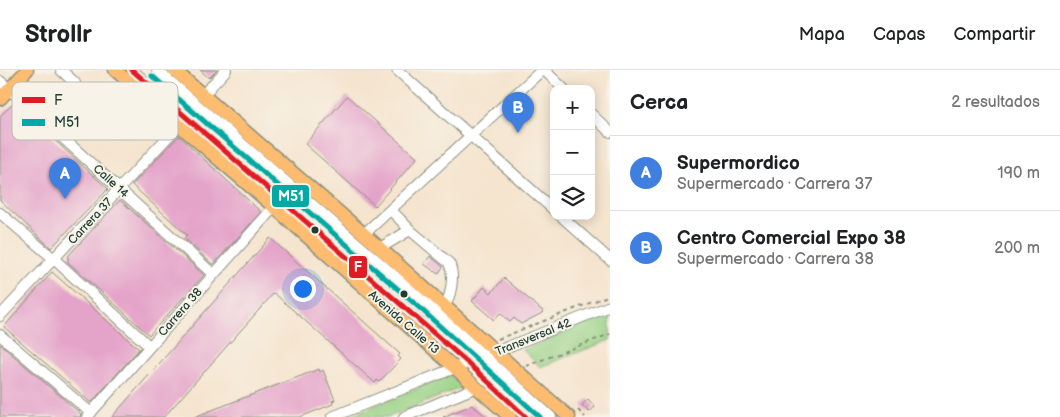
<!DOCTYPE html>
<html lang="es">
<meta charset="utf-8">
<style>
:root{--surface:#fff;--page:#f2f2f2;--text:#202124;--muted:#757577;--line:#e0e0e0;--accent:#ea580c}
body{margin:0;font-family:"Balsamiq Sans",sans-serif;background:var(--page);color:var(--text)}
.controls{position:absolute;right:15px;top:15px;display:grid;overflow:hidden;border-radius:10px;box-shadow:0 2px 12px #0003}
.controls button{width:45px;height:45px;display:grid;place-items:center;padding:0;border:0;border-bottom:1px solid var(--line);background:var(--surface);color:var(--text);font:25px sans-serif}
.you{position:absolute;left:302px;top:218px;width:18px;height:18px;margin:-12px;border:4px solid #fff;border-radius:50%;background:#1a73e8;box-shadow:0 0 0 8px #1a73e833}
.badge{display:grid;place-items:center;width:32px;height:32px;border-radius:50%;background:var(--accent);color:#fff;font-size:16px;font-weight:700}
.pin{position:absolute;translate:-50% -41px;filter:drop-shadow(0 1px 2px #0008)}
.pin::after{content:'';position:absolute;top:26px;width:18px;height:15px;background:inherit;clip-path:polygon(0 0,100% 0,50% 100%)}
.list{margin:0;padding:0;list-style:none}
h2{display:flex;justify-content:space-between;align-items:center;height:65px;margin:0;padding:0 20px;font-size:21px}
h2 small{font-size:16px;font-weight:400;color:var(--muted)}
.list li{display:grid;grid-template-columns:32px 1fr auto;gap:15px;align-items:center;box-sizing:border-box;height:75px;padding:0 20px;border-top:1px solid var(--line)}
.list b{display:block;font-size:19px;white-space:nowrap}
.list p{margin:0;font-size:16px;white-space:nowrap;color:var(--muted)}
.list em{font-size:16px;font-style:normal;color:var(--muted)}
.icon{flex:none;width:28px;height:28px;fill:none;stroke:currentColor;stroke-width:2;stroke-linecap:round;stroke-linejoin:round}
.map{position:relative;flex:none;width:610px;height:347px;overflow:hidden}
header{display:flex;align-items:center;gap:30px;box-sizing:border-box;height:70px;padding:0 25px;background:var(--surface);border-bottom:1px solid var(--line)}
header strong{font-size:24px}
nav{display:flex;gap:28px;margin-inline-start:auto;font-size:18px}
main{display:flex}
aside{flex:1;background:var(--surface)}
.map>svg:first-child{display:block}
</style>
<header>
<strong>Strollr</strong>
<nav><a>Mapa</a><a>Capas</a><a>Compartir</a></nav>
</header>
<main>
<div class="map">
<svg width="610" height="347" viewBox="0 0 610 347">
<rect width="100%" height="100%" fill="#f7f3e8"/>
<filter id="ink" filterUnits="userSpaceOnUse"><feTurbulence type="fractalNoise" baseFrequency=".02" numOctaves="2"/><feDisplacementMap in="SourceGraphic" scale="10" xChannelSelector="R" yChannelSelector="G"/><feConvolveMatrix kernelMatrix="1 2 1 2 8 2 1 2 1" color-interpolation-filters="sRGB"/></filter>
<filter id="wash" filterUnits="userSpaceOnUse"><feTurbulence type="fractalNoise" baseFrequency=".0096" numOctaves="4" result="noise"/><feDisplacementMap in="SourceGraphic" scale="20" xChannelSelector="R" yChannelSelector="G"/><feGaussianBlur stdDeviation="1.12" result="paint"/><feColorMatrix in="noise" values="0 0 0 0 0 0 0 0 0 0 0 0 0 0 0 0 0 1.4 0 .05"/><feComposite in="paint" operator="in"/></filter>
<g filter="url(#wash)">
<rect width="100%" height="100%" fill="#f5e4ce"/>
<!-- green -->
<g fill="#99d285" stroke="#5c885c">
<polygon points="610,243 610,270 540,297 523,280"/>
<polygon points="450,305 463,317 388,347 347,347"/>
</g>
<g id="blocks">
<!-- building -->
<g fill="#e4a3c9">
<polygon points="200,0 217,0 209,8"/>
<polygon points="347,26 417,88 375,136 305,74"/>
<polygon points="13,34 15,34 108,119 51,178 0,130 0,46"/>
<polygon points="179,66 261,142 213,195 184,168 187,165 132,115"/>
<polygon points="120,130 204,205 149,265 68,192 68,186"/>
<polygon points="313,144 355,181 353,184 311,147"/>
<polygon points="270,168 400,284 398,286 401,289 379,312 377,310 375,313 274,223 164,347 112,347"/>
<polygon points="430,186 443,197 438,204 424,194"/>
<polygon points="52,202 139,279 91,333 4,257"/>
<polygon points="383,205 425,242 423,245 381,208"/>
<polygon points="504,208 544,242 521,254 514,248 510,252 500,243 494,250 472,231 484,217 491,223"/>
<polygon points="0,274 81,344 80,347 0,347"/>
<polygon points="319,299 320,302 323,300 335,330 332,331 333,334 300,347 194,347"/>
<polygon points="588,329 595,337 589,342 582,335"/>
<polygon points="472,335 487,347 443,347"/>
</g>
</g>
</g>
<g filter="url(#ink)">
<use href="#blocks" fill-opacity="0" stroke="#8a9081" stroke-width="1"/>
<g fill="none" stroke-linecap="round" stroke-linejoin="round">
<defs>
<g id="minor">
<polyline points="61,0 75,13"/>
<polyline points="132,0 468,293 526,347"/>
<polyline points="157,0 427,234 551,347"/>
<polyline points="397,0 554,140"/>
<polyline points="544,0 564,19"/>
<polyline points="0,11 213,204"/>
<polyline points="203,25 226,0"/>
<polyline points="591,44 610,62"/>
<polyline points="391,140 410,160"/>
<polyline points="0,143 54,189 149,276"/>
<polyline points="561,146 610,190"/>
<polyline points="364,164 542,0"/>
<path d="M380,178L410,160L449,193C455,205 451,225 445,236"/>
<polyline points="0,246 179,55"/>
<polyline points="0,265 91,343"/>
<polyline points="87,347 274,137"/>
<polyline points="332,347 610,236"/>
<polyline points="404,347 477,317"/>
</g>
<g id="major">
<polyline points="115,0 274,137 510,347"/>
<polyline points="174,0 364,164 569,347"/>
<polyline points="0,29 27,0"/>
</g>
</defs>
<!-- minor casing -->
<use href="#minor" stroke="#8a9081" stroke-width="12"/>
<!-- major casing -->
<use href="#major" stroke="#8a9081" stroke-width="15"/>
<!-- path -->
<g stroke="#8a9081" stroke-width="2" stroke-dasharray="4 4" stroke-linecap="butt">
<polyline points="498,269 610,225"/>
<polyline points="526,296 610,264"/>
<polyline points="578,340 585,347"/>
</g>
<!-- minor -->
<use href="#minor" stroke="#fff" stroke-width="10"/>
<!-- major -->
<use href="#major" stroke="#fdbc6f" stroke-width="12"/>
<defs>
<polyline id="bus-1" points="132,0 468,293 526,347"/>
<polyline id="bus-2" points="152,6 422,240 540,347"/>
</defs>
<!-- bus-1 casing -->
<use href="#bus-1" stroke="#f7f3e8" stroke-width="9"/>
<!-- bus-2 casing -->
<use href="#bus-2" stroke="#f7f3e8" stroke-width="9"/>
<!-- bus-1 -->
<use href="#bus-1" stroke="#e01b24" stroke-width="5"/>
<!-- bus-2 -->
<use href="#bus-2" stroke="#00a9a4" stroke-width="5"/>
</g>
</g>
<!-- markers -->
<g fill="#1f3d34" stroke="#f7f3e8" stroke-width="2">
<circle cx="315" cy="160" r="4.5"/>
<circle cx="404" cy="224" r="4.5"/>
</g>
<g text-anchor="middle" stroke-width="4" stroke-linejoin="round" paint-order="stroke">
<!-- street labels -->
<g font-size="12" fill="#1f3d34" stroke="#f7f3e8">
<text transform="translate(111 111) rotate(42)" y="4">Calle 14</text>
<text transform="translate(90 151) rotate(-47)" y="4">Carrera 37</text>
<text transform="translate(180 242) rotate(-49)" y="4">Carrera 38</text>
<text transform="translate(404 252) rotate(41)" y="4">Avenida Calle 13</text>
<text transform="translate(533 267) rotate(-22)" y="4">Transversal 42</text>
</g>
</g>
<!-- legend -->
<rect x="12" y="12" width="166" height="58" rx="8" fill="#f7f3e8" stroke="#b6bcb2" stroke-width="1"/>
<rect x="22" y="27" width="23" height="6" fill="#e01b24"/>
<rect x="22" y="49" width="23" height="7" fill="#00a9a4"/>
<g font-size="14" fill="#1f3d34">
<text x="54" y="35">F</text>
<text x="54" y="57">M51</text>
</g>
<g stroke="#f7f3e8" stroke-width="2">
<rect x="271" y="114" width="39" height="24" rx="5" fill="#00a9a4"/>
<rect x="348" y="185" width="20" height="24" rx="5" fill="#e01b24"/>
</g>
<g font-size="14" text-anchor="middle" font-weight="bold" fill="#fff">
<text x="291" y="131">M51</text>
<text x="358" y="202">F</text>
</g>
</svg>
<div class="controls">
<button>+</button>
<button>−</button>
<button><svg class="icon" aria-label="layers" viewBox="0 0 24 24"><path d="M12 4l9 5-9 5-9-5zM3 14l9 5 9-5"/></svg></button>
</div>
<div class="you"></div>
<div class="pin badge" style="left:65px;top:129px;background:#3f7fe0">A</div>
<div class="pin badge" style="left:518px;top:63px;background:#3f7fe0">B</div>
</div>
<aside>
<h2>Cerca<small>2 resultados</small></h2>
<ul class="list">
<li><span class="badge" style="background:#3f7fe0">A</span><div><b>Supermordico</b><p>Supermercado · Carrera 37</p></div><em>190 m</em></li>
<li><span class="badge" style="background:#3f7fe0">B</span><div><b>Centro Comercial Expo 38</b><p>Supermercado · Carrera 38</p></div><em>200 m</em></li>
</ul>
</aside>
</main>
